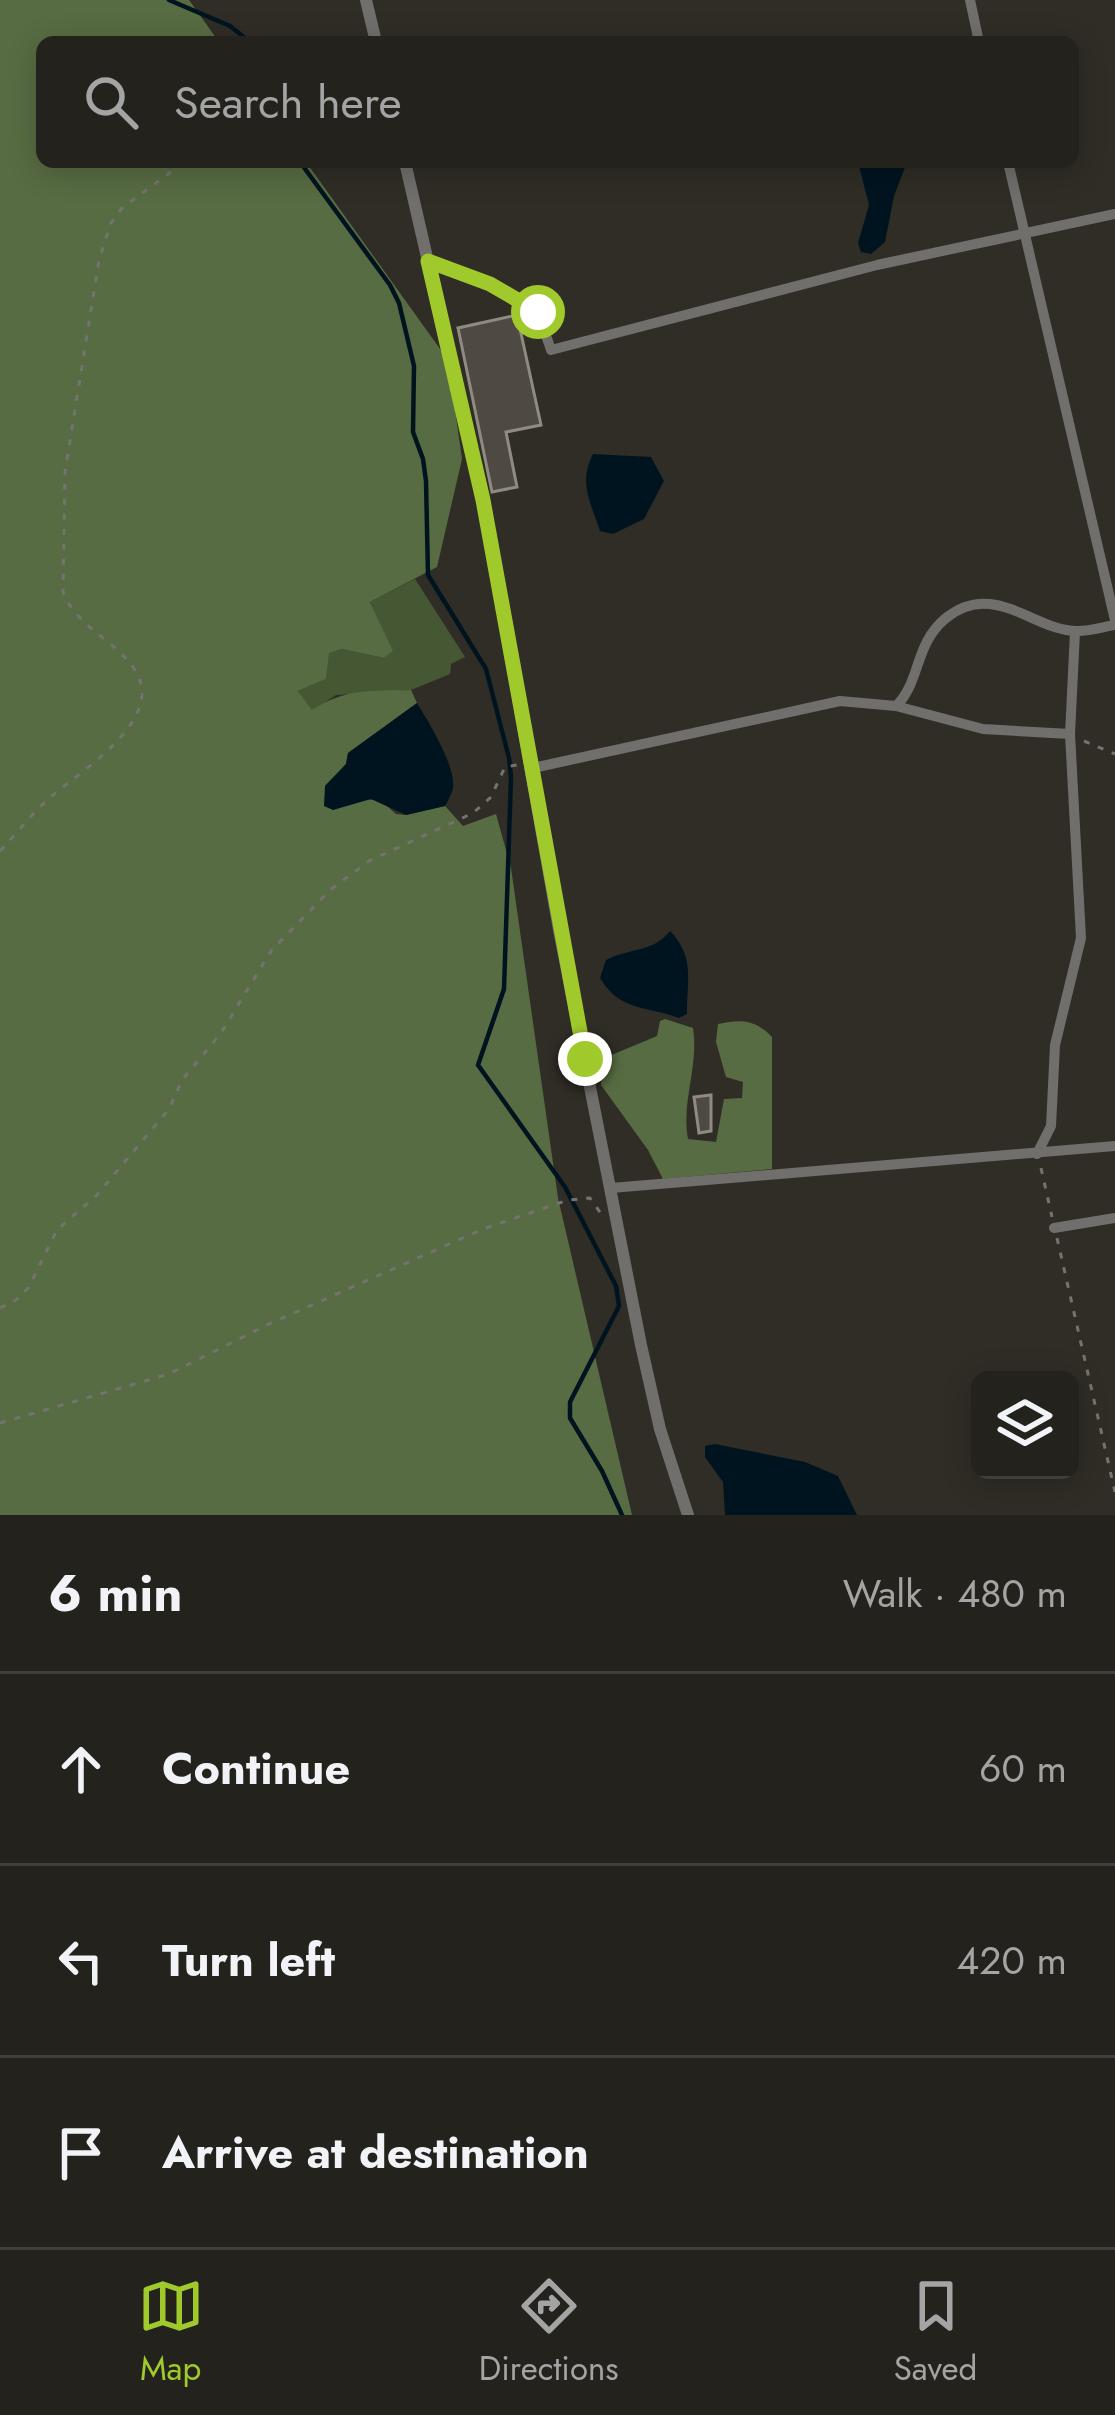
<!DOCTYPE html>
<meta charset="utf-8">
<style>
:root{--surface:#24221c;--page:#302f29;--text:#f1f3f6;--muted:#a3a4a3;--line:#413f3b;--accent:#a0c92c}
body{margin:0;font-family:Jost,sans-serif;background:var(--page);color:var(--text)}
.controls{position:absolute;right:36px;bottom:36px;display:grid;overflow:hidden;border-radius:18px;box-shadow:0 6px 30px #0003}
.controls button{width:108px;height:108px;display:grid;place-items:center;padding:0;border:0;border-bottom:3px solid var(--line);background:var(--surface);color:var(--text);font:60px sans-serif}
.stop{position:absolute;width:36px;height:36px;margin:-27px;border:9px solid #a0c92c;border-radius:50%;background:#fff}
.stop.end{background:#a0c92c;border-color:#fff;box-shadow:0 3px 12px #0008}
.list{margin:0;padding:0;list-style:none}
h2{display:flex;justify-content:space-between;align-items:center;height:156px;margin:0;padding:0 48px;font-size:51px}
h2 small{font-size:39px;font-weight:400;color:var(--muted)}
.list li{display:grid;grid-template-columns:78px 1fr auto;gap:36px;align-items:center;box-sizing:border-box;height:192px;padding:0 48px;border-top:3px solid var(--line)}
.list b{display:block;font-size:45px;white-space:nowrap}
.list em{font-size:39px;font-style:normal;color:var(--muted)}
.icon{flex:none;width:66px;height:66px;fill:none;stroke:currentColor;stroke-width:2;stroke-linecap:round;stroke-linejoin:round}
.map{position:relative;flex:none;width:1115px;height:1515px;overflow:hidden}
.search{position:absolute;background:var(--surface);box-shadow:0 6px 30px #0003;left:36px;right:36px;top:36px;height:132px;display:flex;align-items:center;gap:30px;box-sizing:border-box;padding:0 42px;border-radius:18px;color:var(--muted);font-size:45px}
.sheet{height:732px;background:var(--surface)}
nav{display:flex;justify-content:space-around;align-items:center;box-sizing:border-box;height:168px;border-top:3px solid var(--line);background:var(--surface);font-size:33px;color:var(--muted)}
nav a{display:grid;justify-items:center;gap:6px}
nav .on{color:var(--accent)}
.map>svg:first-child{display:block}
</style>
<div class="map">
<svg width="1115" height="1515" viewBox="0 0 1115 1515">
<rect width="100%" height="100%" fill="#302d26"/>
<!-- green -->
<polygon fill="#465733" points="415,579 465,657 451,664 450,674 411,690 336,695 312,711 298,691 326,679 328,653 342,649 384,658 392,650 370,602"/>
<!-- forest -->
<g fill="#586c43">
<path d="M0,0H189L219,42H42V162H306L448,360L462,459L437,567L370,602L393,651L384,658L342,649L329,653L326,679L298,691L312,710C346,688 371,691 411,690L417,703L348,753L346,764L325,786L333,810L360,799L380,800L396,814L406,815L445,806L463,826L496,814L511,868L558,1198L632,1515H0Z"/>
<path d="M665,1019L693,1028C699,1067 681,1101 688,1139L716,1142L724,1099L742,1098L743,1082L726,1077L716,1042L718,1024C740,1019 755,1019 772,1037V1169L663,1179L648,1150L601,1085L602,1059L657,1036L660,1021Z"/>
</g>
<!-- water -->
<g fill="#001420">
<polygon points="858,162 907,162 894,196 885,242 871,254 861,252 858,243 869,205"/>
<path d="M593,454L651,457L664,481L644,519L613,534L600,531C591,503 578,483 593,454Z"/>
<path d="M417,703C428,721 456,766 453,788C453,791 447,803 445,806L406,815L371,799L333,810L324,806L325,786L346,764L348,753Z"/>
<path d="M670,931C695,957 687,979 687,1014L679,1018C648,1006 620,1012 600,978L606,960C628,948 653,953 670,931Z"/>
<polygon points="715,1444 805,1462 838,1476 857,1515 725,1515 723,1482 705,1457 705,1446"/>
</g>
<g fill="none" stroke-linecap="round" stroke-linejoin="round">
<!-- stream -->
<g stroke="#001420" stroke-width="4.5">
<polyline points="169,0 230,26 250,42"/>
<polyline points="300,162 390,285 399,303 414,366 413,432 423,459 426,481 428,575 486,669 509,758 511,777 504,989 478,1065 565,1187 616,1286 619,1306 570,1402 570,1418 602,1471 622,1515"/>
</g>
</g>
<!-- building -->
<g fill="#4e4a43" stroke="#8f8b83" stroke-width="3">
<polygon points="517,315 541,425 506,432 517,487 492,492 458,328"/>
<polygon points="711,1095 711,1131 699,1133 694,1097"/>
</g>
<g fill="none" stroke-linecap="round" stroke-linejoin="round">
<!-- path -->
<g stroke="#75736d" stroke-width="3" stroke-dasharray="6 9" stroke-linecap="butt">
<polyline points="1084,741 1115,754"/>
<path d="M0,851C17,833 33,812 52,796C83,769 170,717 133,667C112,638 77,627 63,592L65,472L99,260L111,223L122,208L171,172"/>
<polyline points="1041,1168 1052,1217"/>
<polyline points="1057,1238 1115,1492"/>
<polyline points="0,1308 16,1300 29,1287 57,1230 97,1195 169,1109 182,1080 221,1033 271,951 330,890 369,861 473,813 491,797 505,767 517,765"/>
<polyline points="0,1423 169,1374 269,1324 483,1229 568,1200 590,1198 602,1215"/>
</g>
<!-- minor -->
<g stroke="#716f6c" stroke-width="10">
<polyline points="970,0 979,42"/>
<polyline points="1008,162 1115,620"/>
<polyline points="428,261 490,284 538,312 551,350 877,265 1115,214"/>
<path d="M896,706C921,682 914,644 946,618C994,579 1035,632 1078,631C1090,631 1103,627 1115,625"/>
<polyline points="533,768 840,701 896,706 983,729 1070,734"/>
<polyline points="1037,1154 1051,1126 1055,1045 1081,938 1070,734 1075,632"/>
<polyline points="611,1188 1115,1146"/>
<polyline points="1054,1228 1115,1218"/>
</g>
<!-- tertiary -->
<g stroke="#716f6c" stroke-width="12">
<polyline points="366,0 376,42"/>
<polyline points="405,162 483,500 559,930 641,1345 660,1429 688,1515"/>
</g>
</g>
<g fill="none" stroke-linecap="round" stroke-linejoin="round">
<!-- route -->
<polyline stroke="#a0c92c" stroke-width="15" points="538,312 490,284 428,261 483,500 585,1059"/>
</g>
</svg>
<div class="controls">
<button><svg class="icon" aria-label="layers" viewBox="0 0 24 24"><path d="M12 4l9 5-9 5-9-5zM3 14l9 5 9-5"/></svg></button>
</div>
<div class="stop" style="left:538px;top:312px"></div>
<div class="stop end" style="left:585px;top:1059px"></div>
<div class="search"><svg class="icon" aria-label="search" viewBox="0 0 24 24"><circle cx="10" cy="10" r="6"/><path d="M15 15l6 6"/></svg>Search here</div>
</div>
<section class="sheet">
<h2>6 min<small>Walk · 480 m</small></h2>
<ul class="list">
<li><svg class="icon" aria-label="ahead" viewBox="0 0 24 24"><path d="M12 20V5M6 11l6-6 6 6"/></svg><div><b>Continue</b></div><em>60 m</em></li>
<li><svg class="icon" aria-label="left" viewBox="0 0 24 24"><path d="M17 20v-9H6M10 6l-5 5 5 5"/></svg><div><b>Turn left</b></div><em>420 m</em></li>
<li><svg class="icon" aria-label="arrive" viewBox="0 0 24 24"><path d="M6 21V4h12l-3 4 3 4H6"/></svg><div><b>Arrive at destination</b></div></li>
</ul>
</section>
<nav>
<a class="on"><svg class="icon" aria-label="map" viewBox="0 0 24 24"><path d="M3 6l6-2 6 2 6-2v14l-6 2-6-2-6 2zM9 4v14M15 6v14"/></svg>Map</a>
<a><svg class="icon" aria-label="directions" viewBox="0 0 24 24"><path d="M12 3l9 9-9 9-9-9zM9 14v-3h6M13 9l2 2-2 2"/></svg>Directions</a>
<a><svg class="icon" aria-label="saved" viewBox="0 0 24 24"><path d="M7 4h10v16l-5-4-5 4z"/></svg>Saved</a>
</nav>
